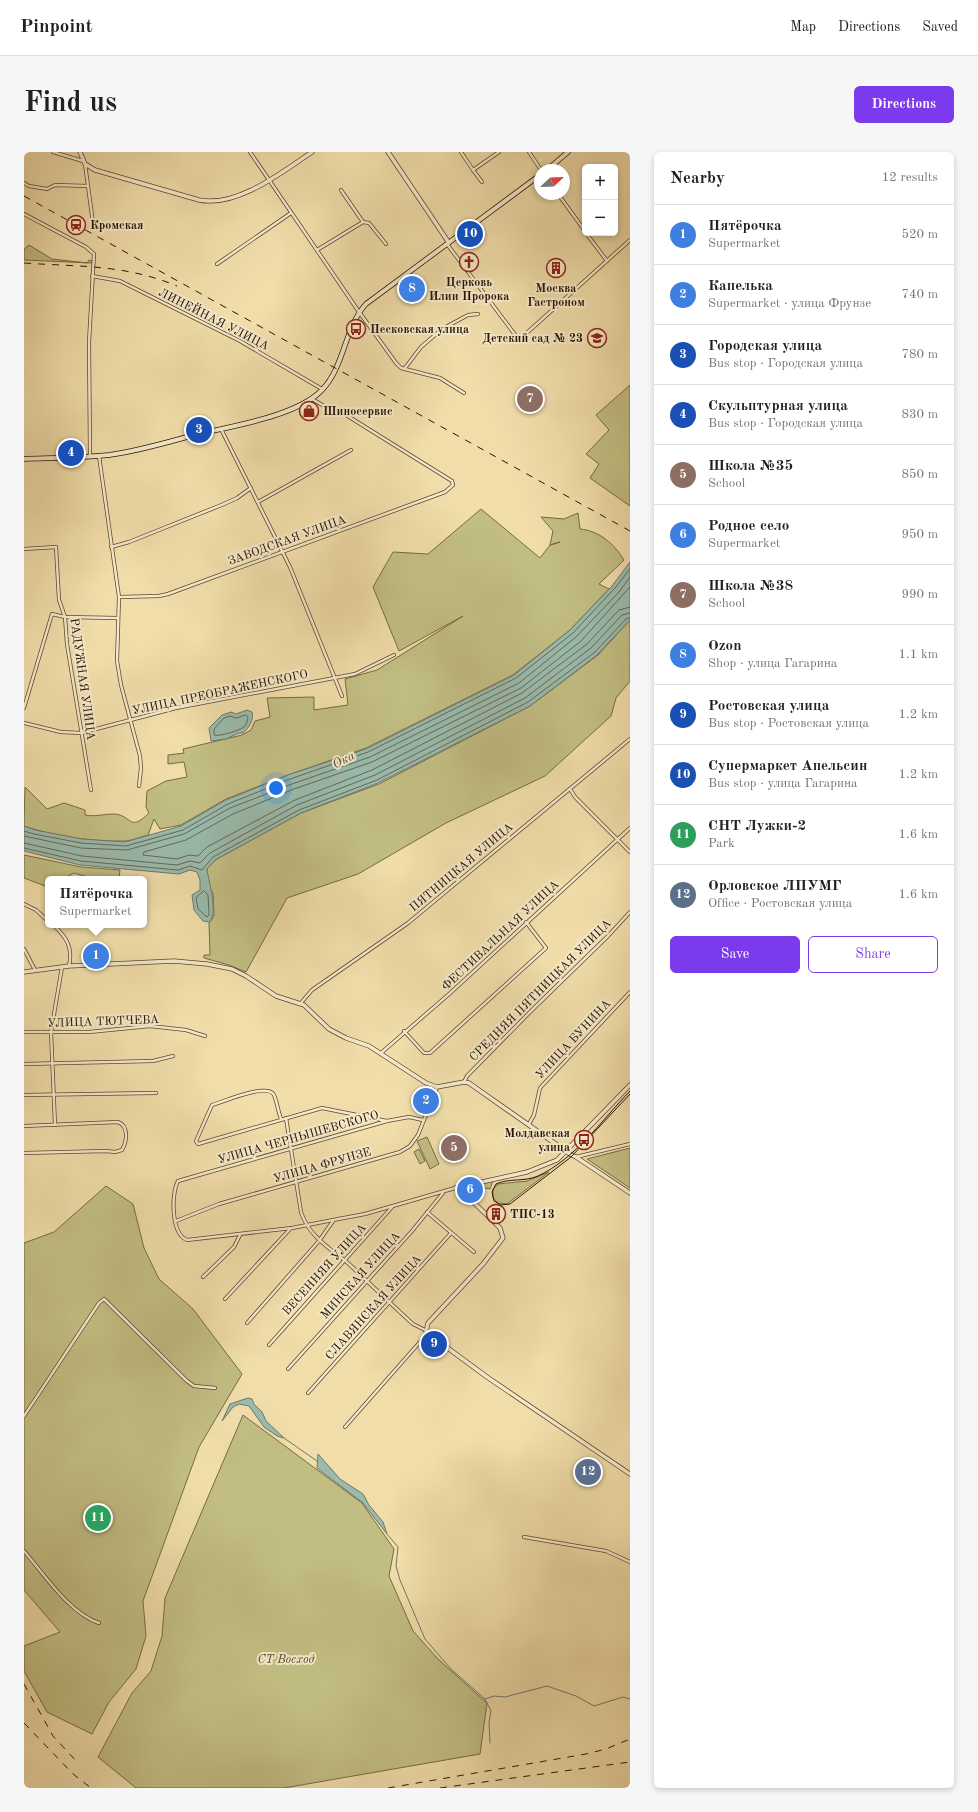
<!DOCTYPE html>
<meta charset="utf-8">
<style>
:root{--surface:#fff;--page:#f6f6f6;--text:#202124;--muted:#757577;--line:#e0e0e0;--accent:#7c3aed}
body{margin:0;font-family:"Old Standard TT",serif;background:var(--page);color:var(--text)}
.controls{position:absolute;right:12px;top:12px;display:grid;overflow:hidden;border-radius:6px;box-shadow:0 2px 6px #0003}
.controls button{width:36px;height:36px;display:grid;place-items:center;padding:0;border:0;border-bottom:1px solid var(--line);background:var(--surface);color:var(--text);font:20px sans-serif}
.compass{position:absolute;left:510px;top:12px;width:36px;height:36px;border-radius:50%;background:var(--surface);box-shadow:0 2px 6px #0003;rotate:67deg}
.you{position:absolute;left:252px;top:636px;width:14px;height:14px;margin:-10px;border:3px solid #fff;border-radius:50%;background:#1a73e8;box-shadow:0 0 0 6px #1a73e833}
.badge{display:grid;place-items:center;width:26px;height:26px;border-radius:50%;background:var(--accent);color:#fff;font-size:13px;font-weight:700}
.pin{position:absolute;translate:-50% -50%;border:2px solid #fff;box-shadow:0 1px 4px #0006}
.popup{position:absolute;left:21px;top:724px;width:102px;height:52px;box-sizing:border-box;display:grid;place-content:center;border-radius:6px;background:var(--surface);filter:drop-shadow(0 1px 3px #0005);font-size:13px;white-space:nowrap;color:var(--muted)}
.popup b{font-size:15px;color:var(--text)}
.popup::after{content:'';position:absolute;left:50%;top:100%;margin-left:-8px;border:8px solid transparent;border-top-color:var(--surface)}
.list{margin:0;padding:0;list-style:none}
h2{display:flex;justify-content:space-between;align-items:center;height:52px;margin:0;padding:0 16px;font-size:17px}
h2 small{font-size:13px;font-weight:400;color:var(--muted)}
.list li{display:grid;grid-template-columns:26px 1fr auto;gap:12px;align-items:center;box-sizing:border-box;height:60px;padding:0 16px;border-top:1px solid var(--line)}
.list b{display:block;font-size:15px;white-space:nowrap}
.list p{margin:0;font-size:13px;white-space:nowrap;color:var(--muted)}
.list em{font-size:13px;font-style:normal;color:var(--muted)}
.actions{display:flex;gap:8px;padding:12px 16px}
.actions a{flex:1;padding:9px 0;border:1px solid var(--accent);border-radius:6px;text-align:center;font-size:14px;color:var(--accent)}
.actions .main{background:var(--accent);color:#fff}
.map{position:relative;flex:none;width:606px;height:1636px;overflow:hidden;border-radius:6px}
header{display:flex;align-items:center;gap:24px;box-sizing:border-box;height:56px;padding:0 20px;background:var(--surface);border-bottom:1px solid var(--line)}
header strong{font-size:19px}
nav{display:flex;gap:22px;margin-inline-start:auto;font-size:14px}
.intro{display:flex;align-items:center;justify-content:space-between;box-sizing:border-box;height:96px;padding:0 24px}
h1{margin:0;font-size:28px}
.button{padding:10px 18px;border-radius:6px;background:var(--accent);color:#fff;font-size:14px;font-weight:700}
main{display:flex;gap:24px;padding:0 24px}
aside{flex:1;background:var(--surface);border-radius:6px;box-shadow:0 2px 6px #0003}
.map>svg:first-child{display:block}
</style>
<header>
<strong>Pinpoint</strong>
<nav><a>Map</a><a>Directions</a><a>Saved</a></nav>
</header>
<div class="intro"><h1>Find us</h1><a class="button">Directions</a></div>
<main>
<div class="map">
<svg width="606" height="1636" viewBox="0 0 606 1636">
<rect width="100%" height="100%" fill="#f0ddaa"/>
<filter id="stains"><feTurbulence type="fractalNoise" baseFrequency=".005" numOctaves="4"/><feColorMatrix values="0 0 0 0 .2 0 0 0 0 .09 0 0 0 0 .02 0 0 0 .5 -.17"/></filter>
<radialGradient id="worn" r=".72"><stop offset=".6" stop-color="#630" stop-opacity="0"/><stop offset="1" stop-color="#630" stop-opacity=".3"/></radialGradient>
<!-- green -->
<g fill="#c2be83" stroke="#766945">
<polygon points="5,93 28,107 63,111 65,108 68,109 68,111 0,108 0,97"/>
<polygon points="606,233 606,354 566,326 575,312 562,302 585,278 572,263"/>
<path d="M457,357L516,406L526,393L536,390L526,393L529,379L517,365L540,367L554,361L556,377C576,379 590,392 600,408L575,432L585,437L546,478L489,523L342,596L264,623L202,647L157,673L136,677L130,667L124,683C116,685 108,689 100,689C70,690 28,684 0,674L1,635L23,657L40,651L61,658V663C71,665 80,662 90,662C108,663 105,681 125,661L122,655L123,639L142,629L163,625L160,610L144,612V603L160,601L159,597L218,583L227,578L231,569L246,565L243,546L290,545V558L324,553L321,527L353,518L439,464L375,499L349,435L369,400L404,402Z"/>
<polygon points="606,468 606,529 592,546 587,564 521,624 422,671 334,722 263,746 222,820 205,813 180,806 180,803 186,803 185,771 190,764 189,741 185,736 183,717 191,708 277,661 355,632 506,554 574,503"/>
<polygon points="0,703 57,715 96,718 95,727 70,727 50,721 39,727 24,727 24,735 0,726"/>
<polygon points="403,985 415,1012 406,1017 393,989"/>
<polygon points="606,996 606,1036 563,1007"/>
<polygon points="395,997 401,1009 396,1012 390,1000"/>
<polygon points="525,1020 483,1052 474,1051 469,1046 469,1037 474,1032 503,1029"/>
<polygon points="469,1029 466,1037 449,1034"/>
<polygon points="82,1034 109,1052 120,1096 135,1127 169,1157 218,1222 175,1295 119,1449 122,1484 112,1517 85,1550 68,1582 23,1560 0,1519 0,1494 36,1480 0,1438 0,1091 30,1080"/>
<polygon points="443,1035 444,1036 455,1038 447,1045 441,1040"/>
<polygon points="219,1263 338,1351 370,1397 365,1424 389,1479 414,1507 463,1551 456,1602 260,1636 112,1636 74,1605 108,1541 127,1519 138,1484 141,1446"/>
</g>
<!-- water -->
<g fill="#9abbad" stroke="#6d786b">
<path d="M606,410V468L573,503L506,554L354,631L277,661L191,708L183,717C185,733 194,756 186,770L179,769L170,758L168,743L176,738V728L173,720L166,718L155,722L56,713L0,699V674L11,678L58,687L101,690L157,674L202,648L264,623L342,597L490,523L546,478L588,434Z"/>
<path d="M223,558L228,560C230,568 225,576 219,581H215L202,587L187,589L185,576L198,563L207,560L212,562Z"/>
<polygon points="224,1246 228,1247 230,1252 238,1260 242,1269 260,1286 253,1284 240,1275 225,1254 215,1252 209,1255 198,1269 206,1252"/>
<polygon points="294,1302 316,1327 339,1342 345,1353 359,1370 363,1382 339,1351 293,1316"/>
</g>
<g fill="none" stroke-linecap="round" stroke-linejoin="round">
<!-- shore -->
<g stroke="#62685a" stroke-width="1">
<polyline points="606,435 557,489 497,536 348,610 270,637 209,662 162,688 120,700 119,703 153,707 165,703 174,704 183,695 271,648 348,618 498,541 563,492 595,458 606,455"/>
<path d="M222,563L224,565C223,568 223,572 221,574C218,578 195,585 190,583V577L200,566L206,564L212,566Z"/>
<polyline points="0,679 10,682 57,691 102,694 159,678 204,652 266,627 344,600 492,526 549,481 591,436 606,417"/>
<polyline points="0,684 57,696 103,698 160,682 206,656 268,632 346,605 495,531 552,485 595,440 606,425"/>
<polyline points="0,691 58,704 153,713 166,709 176,711 186,701 273,653 351,623 501,546 567,496 598,463 606,461"/>
<polyline points="0,696 57,709 154,718 166,714 178,718 189,705 275,658 353,628 504,550 571,500 602,467 606,466"/>
<polygon points="180,739 184,743 185,763 183,765 174,757 172,746"/>
</g>
<!-- stream -->
<g stroke="#6d786b" stroke-width="1">
<polyline points="260,1286 293,1309"/>
<polyline points="363,1382 374,1395 372,1414 376,1428 401,1487 427,1517 461,1547 470,1544 481,1545 523,1534 552,1544 570,1554 599,1545 606,1547"/>
<polyline points="461,1547 467,1559 465,1571 466,1591"/>
</g>
<defs>
<g id="minor">
<polyline points="29,0 59,9"/>
<polyline points="226,0 333,157 372,211 377,216 416,226 440,241"/>
<polyline points="437,0 449,18 475,0"/>
<polyline points="505,0 517,18"/>
<polyline points="61,12 69,71"/>
<polyline points="449,18 458,30"/>
<polyline points="0,31 5,34 23,37 31,33 64,34"/>
<polyline points="317,38 339,70 345,71 362,92"/>
<polyline points="534,42 561,79"/>
<polyline points="0,62 62,95 70,102 65,190 66,304"/>
<polyline points="562,81 583,109"/>
<polyline points="423,92 495,188 606,88"/>
<polyline points="293,98 339,70"/>
<polyline points="193,112 267,61"/>
<polyline points="68,124 96,129 216,189 298,237"/>
<polyline points="381,216 397,195 418,177 444,163 454,162"/>
<polyline points="197,277 266,415 318,544"/>
<polyline points="75,304 95,445 93,509 97,533 116,604 117,616 115,634"/>
<polyline points="234,350 327,298"/>
<polyline points="87,395 105,390 200,352 213,346 227,336"/>
<polyline points="0,397 32,395 35,448 41,465 43,492 67,638"/>
<polyline points="95,445 135,444 144,442 421,340 429,333 428,329 322,263 312,261 288,247"/>
<polyline points="0,556 28,462 41,465 93,466"/>
<polyline points="0,571 37,580 57,581 152,556 331,522 370,503"/>
<polyline points="546,637 551,645 606,700"/>
<polyline points="0,752 12,758 24,769"/>
<path d="M29,773C43,785 49,796 45,814"/>
<polyline points="0,797 11,818"/>
<polyline points="276,852 288,838 384,771 606,587"/>
<polyline points="380,879 400,901 406,901 522,796 502,770"/>
<polyline points="0,880 65,880 126,874 162,878 181,884"/>
<polyline points="357,901 424,843 606,676"/>
<polyline points="0,912 129,909 149,904"/>
<polyline points="440,930 443,924 507,859 584,784 606,760"/>
<polyline points="0,943 132,941"/>
<path d="M262,966L277,1060C285,1085 307,1097 325,1112C346,1132 367,1152 389,1172L401,1178"/>
<path d="M257,967C254,959 253,950 250,943C244,930 199,950 188,953L172,989L174,992L298,956L363,969"/>
<path d="M399,968L385,965L363,969L154,1029C147,1042 147,1082 163,1088L268,1076L309,1068L341,1062L431,1036"/>
<polyline points="505,972 510,963 516,936 606,840"/>
<polyline points="31,973 27,880 38,815"/>
<path d="M0,974L94,970C105,974 103,989 98,998L91,1000L82,999L0,1001"/>
<polyline points="552,1005 606,992"/>
<polyline points="403,1060 450,1100"/>
<polyline points="152,1069 195,1052 376,1000 386,994 394,983 413,935"/>
<polyline points="179,1125 210,1095 216,1083"/>
<polyline points="201,1147 267,1076"/>
<polyline points="223,1171 295,1089 309,1069"/>
<polyline points="245,1193 369,1054"/>
<polyline points="264,1217 388,1079 419,1041"/>
<polyline points="284,1241 427,1081"/>
<polyline points="0,1264 75,1151 80,1147 163,1229 170,1234 191,1236"/>
<polyline points="321,1275 403,1182"/>
<polyline points="500,1385 582,1399 606,1410"/>
<path d="M0,1399C21,1423 45,1461 75,1471"/>
</g>
<g id="tertiary">
<path d="M56,0L61,12L71,18L175,48C213,56 258,20 288,0"/>
<polyline points="364,0 425,91"/>
<polyline points="0,820 45,814 150,809 183,812 208,817 222,824 252,844 280,853 305,877 322,886 345,894 402,931 413,935 440,930 445,931 546,1002 552,1005 606,1041"/>
<polyline points="437,1035 439,1040 476,1076 479,1086 459,1112 404,1171 402,1180 463,1225 606,1322"/>
<polyline points="431,1036 503,1020 533,1008 606,933"/>
</g>
<g id="secondary">
<polyline points="523,18 544,0"/>
<path d="M0,307C28,306 57,306 85,303C115,299 144,290 174,282C209,274 273,264 298,238C321,214 320,176 342,152L516,23"/>
</g>
</defs>
<!-- minor casing -->
<use href="#minor" stroke="#5b4630" stroke-width="4"/>
<!-- tertiary casing -->
<use href="#tertiary" stroke="#5b4630" stroke-width="5"/>
<!-- secondary casing -->
<use href="#secondary" stroke="#291407" stroke-width="5.5"/>
<!-- minor -->
<use href="#minor" stroke="#f5e9c8" stroke-width="2.5"/>
<!-- tertiary -->
<use href="#tertiary" stroke="#f5e9c8" stroke-width="3.5"/>
<!-- secondary -->
<use href="#secondary" stroke="#f5e9c8" stroke-width="4"/>
<!-- tram -->
<path stroke="#291407" stroke-width="1" d="M606,939C578,968 551,1007 514,1024C500,1030 485,1026 472,1032L468,1040L470,1049L477,1053L486,1052L547,1005L606,942"/>
<!-- rail -->
<g stroke="#291407" stroke-width="1" stroke-dasharray="7 7" stroke-linecap="butt">
<polyline points="0,44 606,379"/>
<path d="M0,111C56,115 100,112 153,134"/>
<polyline points="0,1532 29,1584 55,1612"/>
<polyline points="0,1571 49,1622 67,1636"/>
<polyline points="364,1636 562,1602 582,1597 606,1587"/>
<polyline points="416,1636 606,1610"/>
</g>
</g>
<!-- icons -->
<defs>
<symbol id="station-ring" viewBox="-11 -11 22 22"><circle r="9.5" fill="#f5e9c8" stroke="#8f2418" stroke-width="1.5"/><path d="M-3-6H3Q5-6 5-4V2Q5 4 3 4L4.5 6H3L1.5 4h-3L-3 6H-4.5L-3 4Q-5 4-5 2V-4Q-5-6-3-6ZM-3.5-4v3h7v-3ZM-3.5 1v1.5H-2V1ZM2 1v1.5H3.5V1Z" fill="#8f2418"/></symbol>
<symbol id="church-ring" viewBox="-11 -11 22 22"><circle r="9.5" fill="#f5e9c8" stroke="#8f2418" stroke-width="1.5"/><path d="M-1.2-6h2.4v3.5h3.3v2.4h-3.3V6h-2.4V-.1h-3.3v-2.4h3.3Z" fill="#8f2418"/></symbol>
<symbol id="building-ring" viewBox="-11 -11 22 22"><circle r="9.5" fill="#f5e9c8" stroke="#8f2418" stroke-width="1.5"/><path d="M-4-6H4V6H1V3H-1V6H-4ZM-2.5-4.3h1.7v1.8h-1.7ZM.8-4.3h1.7v1.8H.8ZM-2.5-1h1.7V.8h-1.7ZM.8-1h1.7V.8H.8Z" fill="#8f2418"/></symbol>
<symbol id="bus-ring" viewBox="-11 -11 22 22"><circle r="9.5" fill="#f5e9c8" stroke="#8f2418" stroke-width="1.5"/><path d="M-5-6H5V4H4V6H2V4H-2V6H-4V4H-5ZM-3.5-4V0h7V-4ZM-3.5 1.2v1.5H-2V1.2ZM2 1.2v1.5H3.5V1.2Z" fill="#8f2418"/></symbol>
<symbol id="school-ring" viewBox="-11 -11 22 22"><circle r="9.5" fill="#f5e9c8" stroke="#8f2418" stroke-width="1.5"/><path d="M0-5L7-2L0 1L-7-2ZM-4 1L0 2.5L4 1V4Q0 6-4 4Z" fill="#8f2418"/></symbol>
<symbol id="shop-ring" viewBox="-11 -11 22 22"><circle r="9.5" fill="#f5e9c8" stroke="#8f2418" stroke-width="1.5"/><path d="M-5-2.5h2.3a2.7 3.5 0 0 1 5.4 0H5L5.5 6h-11ZM-1.5-2.5h3a1.5 2.3 0 0 0-3 0Z" fill="#8f2418"/></symbol>
</defs>
<g fill-rule="evenodd">
<use href="#station-ring" x="41" y="62" width="22" height="22"/>
<use href="#church-ring" x="434" y="99" width="22" height="22"/>
<use href="#building-ring" x="521" y="105" width="22" height="22"/>
<use href="#bus-ring" x="321" y="166" width="22" height="22"/>
<use href="#school-ring" x="562" y="175" width="22" height="22"/>
<use href="#shop-ring" x="274" y="248" width="22" height="22"/>
<use href="#bus-ring" x="549" y="977" width="22" height="22"/>
<use href="#building-ring" x="461" y="1051" width="22" height="22"/>
</g>
<g text-anchor="middle" stroke-width="4" stroke-linejoin="round" paint-order="stroke">
<!-- poi labels -->
<g font-size="12" font-weight="bold" fill="#291407" stroke="#f5e9c8" text-anchor="start">
<text x="66" y="77">Кромская</text>
<text x="445" y="134" text-anchor="middle">Церковь<tspan x="445" dy="14">Илии Пророка</tspan></text>
<text x="532" y="140" text-anchor="middle">Москва<tspan x="532" dy="14">Гастроном</tspan></text>
<text x="346" y="181">Песковская улица</text>
<text x="559" y="190" text-anchor="end">Детский сад № 23</text>
<text x="299" y="263">Шиносервис</text>
<text x="546" y="985" text-anchor="end">Молдавская<tspan x="546" dy="14">улица</tspan></text>
<text x="486" y="1066">ТПС-13</text>
</g>
<!-- street labels -->
<g font-size="12" fill="#291407" stroke="#f5e9c8">
<text transform="translate(190 167) rotate(27)" y="4">ЛИНЕЙНАЯ УЛИЦА</text>
<text transform="translate(263 388) rotate(-20)" y="4">ЗАВОДСКАЯ УЛИЦА</text>
<text transform="translate(59 527) rotate(82)" y="4">РАДУЖНАЯ УЛИЦА</text>
<text transform="translate(196 540) rotate(-12)" y="4">УЛИЦА ПРЕОБРАЖЕНСКОГО</text>
<text transform="translate(437 715) rotate(-40)" y="4">ПЯТНИЦКАЯ УЛИЦА</text>
<text transform="translate(476 783) rotate(-43)" y="4">ФЕСТИВАЛЬНАЯ УЛИЦА</text>
<text transform="translate(516 838) rotate(-45)" y="4">СРЕДНЯЯ ПЯТНИЦКАЯ УЛИЦА</text>
<text transform="translate(79 869) rotate(-2)" y="4">УЛИЦА ТЮТЧЕВА</text>
<text transform="translate(549 887) rotate(-47)" y="4">УЛИЦА БУНИНА</text>
<text transform="translate(274 985) rotate(-16)" y="4">УЛИЦА ЧЕРНЫШЕВСКОГО</text>
<text transform="translate(298 1013) rotate(-16)" y="4">УЛИЦА ФРУНЗЕ</text>
<text transform="translate(300 1117) rotate(-48)" y="4">ВЕСЕННЯЯ УЛИЦА</text>
<text transform="translate(336 1123) rotate(-48)" y="4">МИНСКАЯ УЛИЦА</text>
<text transform="translate(349 1155) rotate(-48)" y="4">СЛАВЯНСКАЯ УЛИЦА</text>
</g>
<!-- park labels -->
<g font-size="12" font-style="italic" fill="#57472c" stroke="#f5e9c8">
<text x="262" y="1511">СТ Восход</text>
</g>
<!-- water labels -->
<g font-size="13" font-style="italic" fill="#514e41" stroke="#f5e9c8">
<text transform="translate(319 607) rotate(-27)" y="5">Ока</text>
</g>
</g>
<rect width="100%" height="100%" filter="url(#stains)"/>
<rect width="100%" height="100%" fill="url(#worn)"/>
</svg>
<div class="controls">
<button>+</button>
<button>−</button>
</div>
<svg class="compass" viewBox="-18 -18 36 36"><path d="M0-13l5 13h-10z" fill="#e53935"/><path d="M0 13l5-13h-10z" fill="#757577"/></svg>
<div class="you"></div>
<div class="pin badge" style="left:72px;top:804px;background:#3f7fe0">1</div>
<div class="popup"><b>Пятёрочка</b>Supermarket</div>
<div class="pin badge" style="left:402px;top:949px;background:#3f7fe0">2</div>
<div class="pin badge" style="left:175px;top:278px;background:#1a4fb4">3</div>
<div class="pin badge" style="left:47px;top:301px;background:#1a4fb4">4</div>
<div class="pin badge" style="left:430px;top:996px;background:#8d6e63">5</div>
<div class="pin badge" style="left:446px;top:1038px;background:#3f7fe0">6</div>
<div class="pin badge" style="left:506px;top:247px;background:#8d6e63">7</div>
<div class="pin badge" style="left:388px;top:137px;background:#3f7fe0">8</div>
<div class="pin badge" style="left:410px;top:1192px;background:#1a4fb4">9</div>
<div class="pin badge" style="left:446px;top:82px;background:#1a4fb4">10</div>
<div class="pin badge" style="left:74px;top:1366px;background:#2e9e5b">11</div>
<div class="pin badge" style="left:564px;top:1320px;background:#5c6f8a">12</div>
</div>
<aside>
<h2>Nearby<small>12 results</small></h2>
<ul class="list">
<li><span class="badge" style="background:#3f7fe0">1</span><div><b>Пятёрочка</b><p>Supermarket</p></div><em>520 m</em></li>
<li><span class="badge" style="background:#3f7fe0">2</span><div><b>Капелька</b><p>Supermarket · улица Фрунзе</p></div><em>740 m</em></li>
<li><span class="badge" style="background:#1a4fb4">3</span><div><b>Городская улица</b><p>Bus stop · Городская улица</p></div><em>780 m</em></li>
<li><span class="badge" style="background:#1a4fb4">4</span><div><b>Скульптурная улица</b><p>Bus stop · Городская улица</p></div><em>830 m</em></li>
<li><span class="badge" style="background:#8d6e63">5</span><div><b>Школа №35</b><p>School</p></div><em>850 m</em></li>
<li><span class="badge" style="background:#3f7fe0">6</span><div><b>Родное село</b><p>Supermarket</p></div><em>950 m</em></li>
<li><span class="badge" style="background:#8d6e63">7</span><div><b>Школа №38</b><p>School</p></div><em>990 m</em></li>
<li><span class="badge" style="background:#3f7fe0">8</span><div><b>Ozon</b><p>Shop · улица Гагарина</p></div><em>1.1 km</em></li>
<li><span class="badge" style="background:#1a4fb4">9</span><div><b>Ростовская улица</b><p>Bus stop · Ростовская улица</p></div><em>1.2 km</em></li>
<li><span class="badge" style="background:#1a4fb4">10</span><div><b>Супермаркет Апельсин</b><p>Bus stop · улица Гагарина</p></div><em>1.2 km</em></li>
<li><span class="badge" style="background:#2e9e5b">11</span><div><b>СНТ Лужки-2</b><p>Park</p></div><em>1.6 km</em></li>
<li><span class="badge" style="background:#5c6f8a">12</span><div><b>Орловское ЛПУМГ</b><p>Office · Ростовская улица</p></div><em>1.6 km</em></li>
</ul>
<div class="actions"><a class="main">Save</a><a>Share</a></div>
</aside>
</main>
